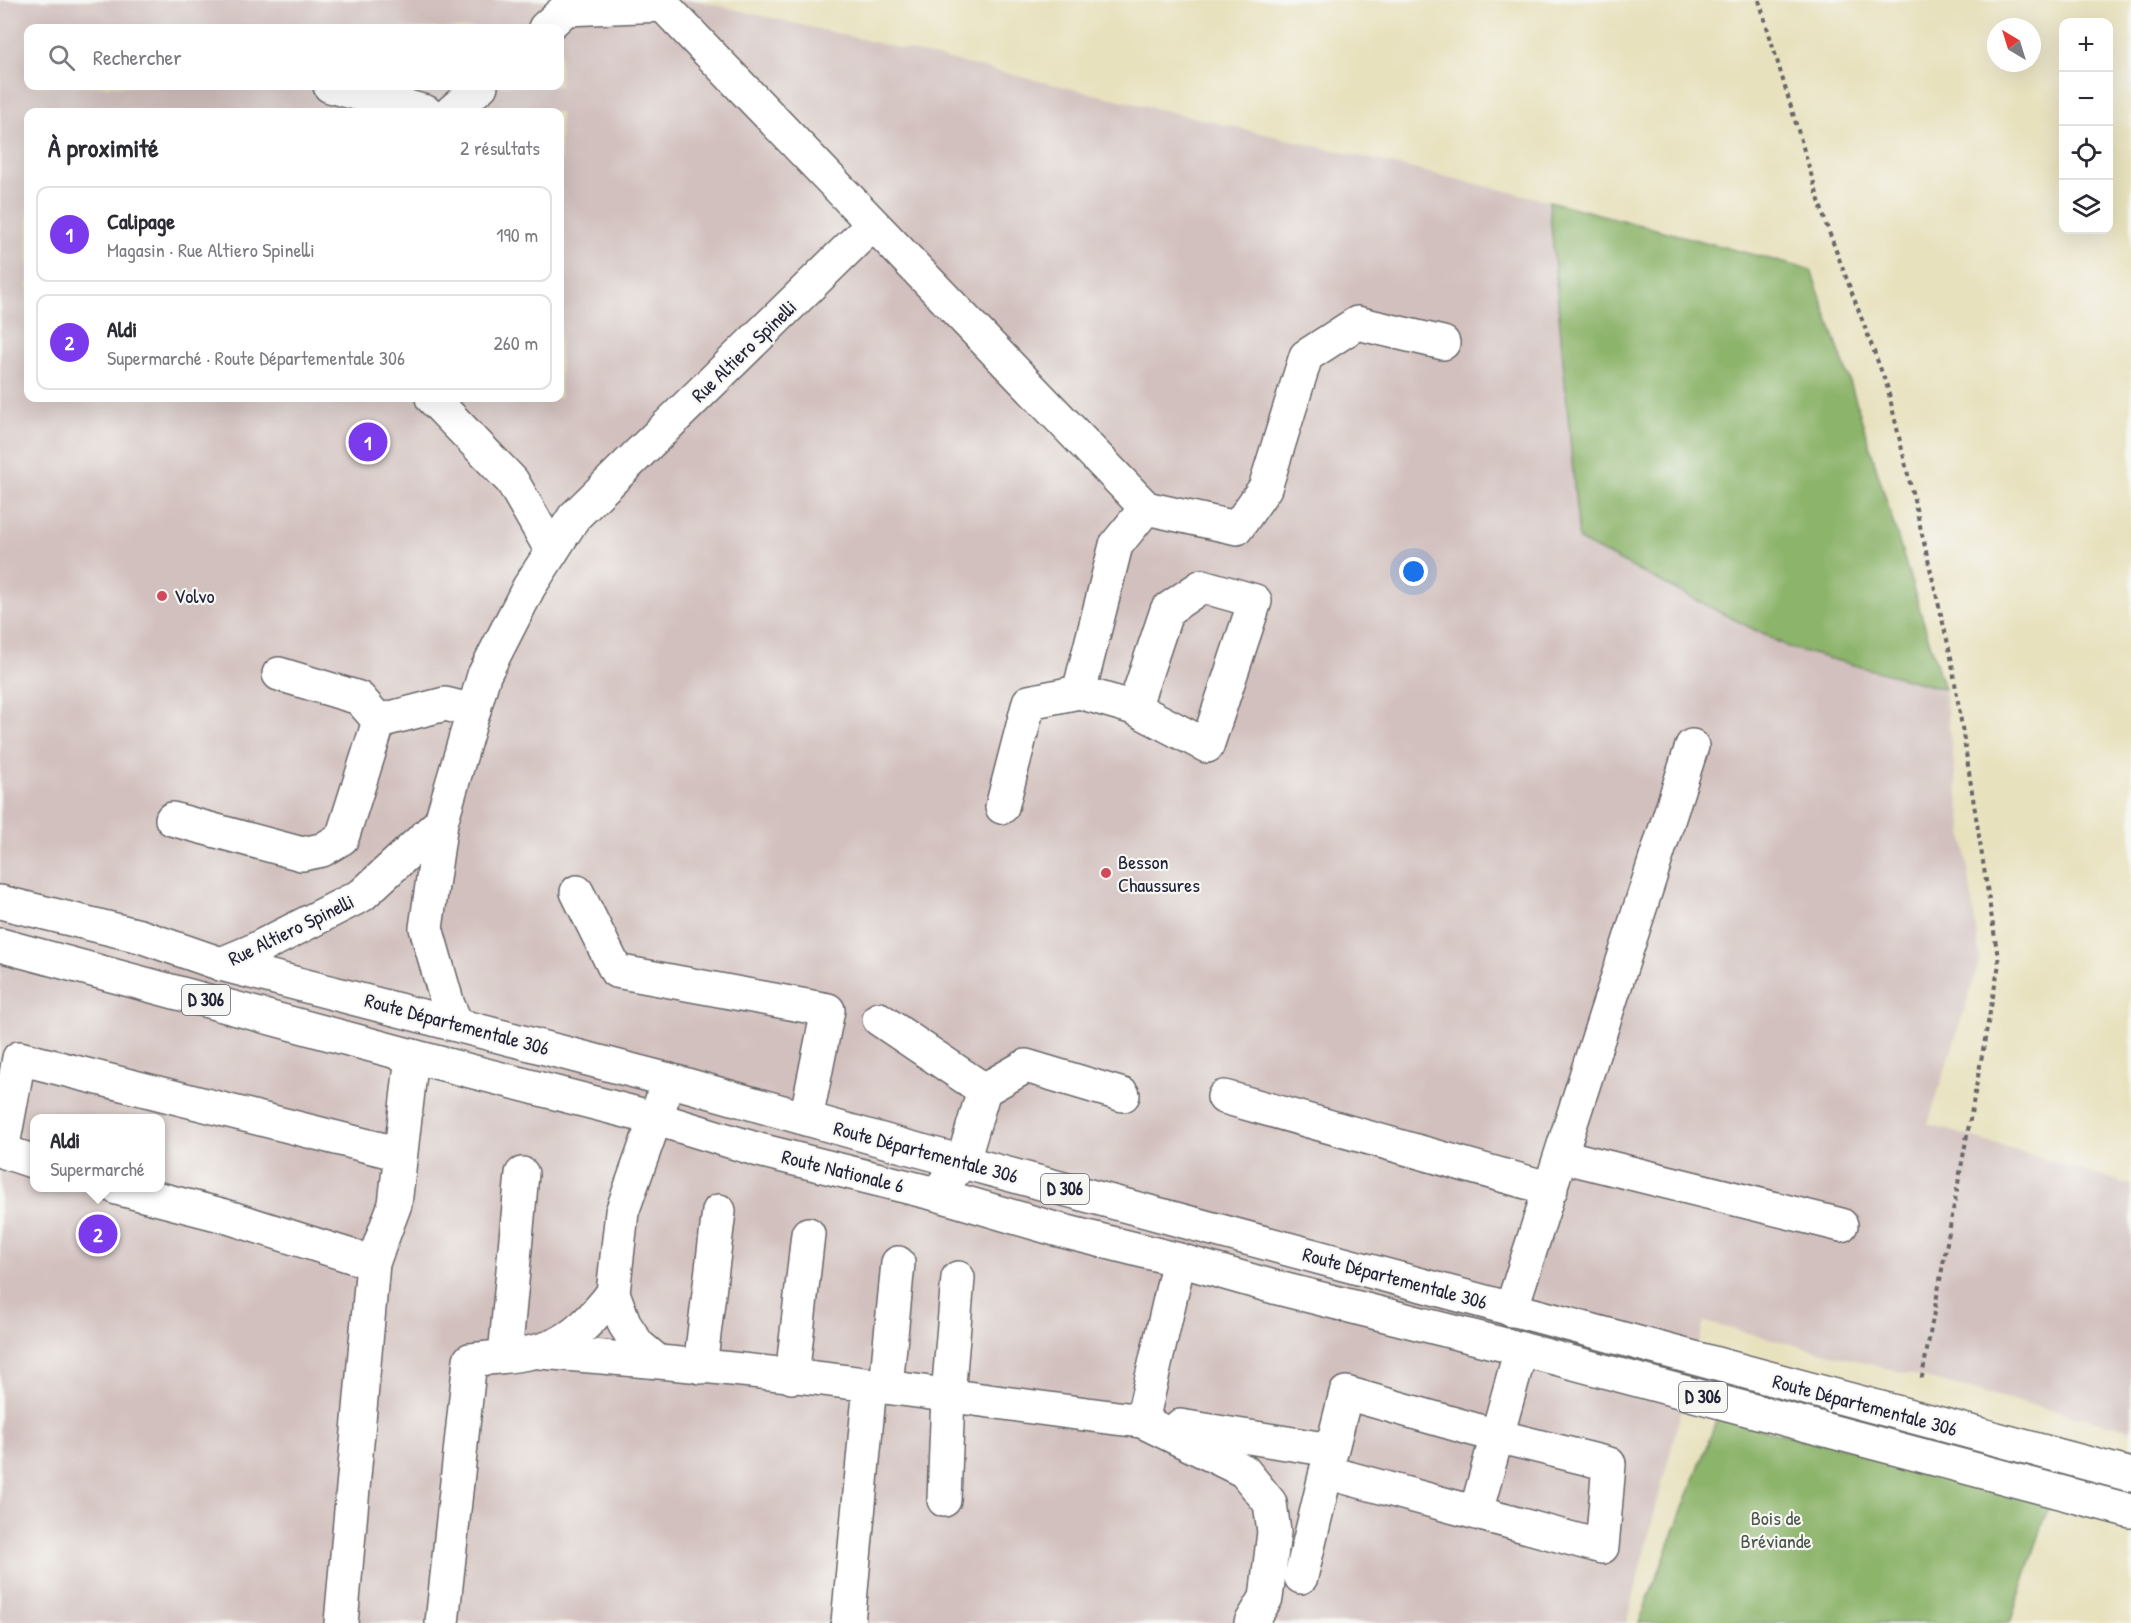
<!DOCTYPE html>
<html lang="fr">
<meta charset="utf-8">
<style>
:root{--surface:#fff;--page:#f2f2f3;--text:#2b2b33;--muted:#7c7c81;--line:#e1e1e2;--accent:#7c3aed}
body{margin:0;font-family:"Patrick Hand",sans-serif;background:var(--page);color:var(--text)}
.controls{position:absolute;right:18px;top:18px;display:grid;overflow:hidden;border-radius:12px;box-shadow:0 6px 24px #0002}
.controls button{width:54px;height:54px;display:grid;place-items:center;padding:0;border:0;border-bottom:2px solid var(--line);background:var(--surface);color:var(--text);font:30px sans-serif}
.compass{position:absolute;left:1987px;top:18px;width:54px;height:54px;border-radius:50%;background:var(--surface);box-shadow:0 6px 24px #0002;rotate:322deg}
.you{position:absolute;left:1414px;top:572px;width:21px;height:21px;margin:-15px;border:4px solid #fff;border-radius:50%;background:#1a73e8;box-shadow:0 0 0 9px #1a73e833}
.badge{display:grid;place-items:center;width:39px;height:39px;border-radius:50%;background:var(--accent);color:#fff;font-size:20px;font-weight:700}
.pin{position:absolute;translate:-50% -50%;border:3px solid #fff;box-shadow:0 2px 6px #0006}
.popup{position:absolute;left:30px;top:1114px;width:135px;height:78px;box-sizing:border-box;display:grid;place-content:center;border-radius:12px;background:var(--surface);filter:drop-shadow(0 2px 4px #0005);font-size:20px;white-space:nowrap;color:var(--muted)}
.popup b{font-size:22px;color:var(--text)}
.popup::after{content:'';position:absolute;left:50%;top:100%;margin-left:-12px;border:12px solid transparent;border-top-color:var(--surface)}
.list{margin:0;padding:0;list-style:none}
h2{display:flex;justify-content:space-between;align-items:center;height:78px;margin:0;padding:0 24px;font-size:26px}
h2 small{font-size:20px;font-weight:400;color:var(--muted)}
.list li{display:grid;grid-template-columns:39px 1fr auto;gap:18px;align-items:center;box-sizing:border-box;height:96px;margin:0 12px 12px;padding:0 12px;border:2px solid var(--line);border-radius:12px}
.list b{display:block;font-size:22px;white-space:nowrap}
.list p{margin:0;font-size:20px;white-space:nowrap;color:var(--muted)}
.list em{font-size:20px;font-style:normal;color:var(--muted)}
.icon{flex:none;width:33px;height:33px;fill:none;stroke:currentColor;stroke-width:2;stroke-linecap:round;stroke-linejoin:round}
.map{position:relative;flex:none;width:2131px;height:1623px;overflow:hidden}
.search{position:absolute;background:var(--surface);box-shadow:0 6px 24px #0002;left:24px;top:24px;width:540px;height:66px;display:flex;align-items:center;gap:15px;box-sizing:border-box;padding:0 21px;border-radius:12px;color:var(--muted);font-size:22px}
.panel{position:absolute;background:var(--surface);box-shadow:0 6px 24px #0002;left:24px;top:108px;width:540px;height:294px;border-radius:12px}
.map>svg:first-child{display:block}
</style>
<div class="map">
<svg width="2131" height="1623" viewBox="0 0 2131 1623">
<rect width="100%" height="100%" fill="#f6f6f2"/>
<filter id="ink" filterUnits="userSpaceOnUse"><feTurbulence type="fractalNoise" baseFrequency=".0167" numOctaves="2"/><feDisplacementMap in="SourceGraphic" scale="12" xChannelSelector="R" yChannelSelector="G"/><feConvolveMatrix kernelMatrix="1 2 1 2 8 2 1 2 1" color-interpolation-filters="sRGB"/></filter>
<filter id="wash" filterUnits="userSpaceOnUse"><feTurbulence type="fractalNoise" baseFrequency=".008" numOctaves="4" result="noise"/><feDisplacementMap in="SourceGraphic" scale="24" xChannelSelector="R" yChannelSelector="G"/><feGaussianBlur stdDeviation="1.35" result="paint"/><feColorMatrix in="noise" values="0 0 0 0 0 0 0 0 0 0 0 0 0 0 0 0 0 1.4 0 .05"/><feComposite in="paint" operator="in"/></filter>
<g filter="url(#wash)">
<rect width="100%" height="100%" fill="#e8e1bd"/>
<!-- industrial -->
<path fill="#d1c0bd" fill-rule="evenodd" d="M0,0H695L1549,201L1579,540L1790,648L1944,689L1980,960L1928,1124L2131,1185V1430L1704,1322L1626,1623H0ZM28,28H560V86H28ZM28,112H560V398H28ZM35,1118H161V1188H35Z"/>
<!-- forest -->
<g fill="#8cb46a" stroke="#576b52" stroke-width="1.5">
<polygon points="1549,201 1811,270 1851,385 1944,689 1790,648 1579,540"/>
<polygon points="1717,1419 2053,1494 2010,1623 1639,1623"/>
</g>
</g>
<g filter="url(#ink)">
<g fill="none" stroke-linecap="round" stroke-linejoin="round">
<defs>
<g id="minor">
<polyline points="545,28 566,9 663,5 1146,508"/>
<polyline points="330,86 426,112"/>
<polyline points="451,112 481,86"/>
<polyline points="432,398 512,481 552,551"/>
<polyline points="279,674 359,698 379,721"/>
<polyline points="1079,692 1116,545 1146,508 1237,528 1265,488 1306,356 1357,323 1443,343"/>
<polyline points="1002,807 1029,702 1079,692 1134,708 1207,746 1255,601 1202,586 1167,610 1134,708"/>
<polyline points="172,819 302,854 322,850 342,838 379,721 445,704 474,711"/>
<polyline points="441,822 484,675 529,587 574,517 872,225"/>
<polyline points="577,892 616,971 828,1010 806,1119"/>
<polyline points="221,964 252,951 362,895 441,822 426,928 448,1005 456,1023"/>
<polyline points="879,1019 984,1090"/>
<polyline points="1224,1097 1551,1189"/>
<polyline points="1562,1156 1841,1225"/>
<polyline points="35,1162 2,1151 19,1058 400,1154"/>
<polyline points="117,1188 225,1216 373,1263"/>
<polyline points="936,1194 963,1161 984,1090 1026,1066 1123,1095"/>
<polyline points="1511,1310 1692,746"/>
<path d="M540,1352C655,1361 770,1371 885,1387C971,1398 1056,1411 1142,1421L1179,1260"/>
<polyline points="505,1356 522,1174"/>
<polyline points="657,1361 638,1345 625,1325 613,1293 622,1212 669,1080"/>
<polyline points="700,1367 719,1211"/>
<polyline points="792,1377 808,1234"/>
<polyline points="886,1387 898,1263"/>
<polygon points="1346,1393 1497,1436 1609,1464 1602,1547 1326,1472"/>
<polyline points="1142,1421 1244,1471 1270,1503 1274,1532 1266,1598 1251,1623"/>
<polyline points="1180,1426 1331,1450"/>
<polyline points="944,1500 948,1396 958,1278"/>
<polyline points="1476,1512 1521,1349"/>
<polyline points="1301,1577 1326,1472"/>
<polyline points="341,1623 373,1263 395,1204 412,1056"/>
<path d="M442,1623L470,1360C543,1352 565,1355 613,1293"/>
<polyline points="848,1623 870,1385"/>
</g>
<g id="major">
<polyline points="0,902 140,936 221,964 669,1080 903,1146 2131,1475"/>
<polyline points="0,945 412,1056 657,1119 759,1150 936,1194 1055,1229 1179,1260 1274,1287 1521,1349 2131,1511"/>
</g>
</defs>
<!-- minor casing -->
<use href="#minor" stroke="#676568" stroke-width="36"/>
<!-- major casing -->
<use href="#major" stroke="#676568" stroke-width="36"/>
<!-- path -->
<polyline stroke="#676568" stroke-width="4" stroke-dasharray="4.5 4.5" stroke-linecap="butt" points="1759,0 1826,224 1887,386 1951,657 1999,964 1921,1382"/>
<!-- minor -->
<use href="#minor" stroke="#fff" stroke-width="33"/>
<!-- major -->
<use href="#major" stroke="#fff" stroke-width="33"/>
</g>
</g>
<!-- markers -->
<g fill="#d1495b" stroke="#f6f6f2" stroke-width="2">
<circle cx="162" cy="596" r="6"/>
<circle cx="1106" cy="873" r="6"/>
</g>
<g text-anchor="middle" stroke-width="4.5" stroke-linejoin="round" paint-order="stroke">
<!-- shield labels -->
<g fill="#f6f6f2" stroke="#626272" stroke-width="1.5">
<rect x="182" y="985" width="48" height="30" rx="4.5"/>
<rect x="1041" y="1174" width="48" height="30" rx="4.5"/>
<rect x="1679" y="1382" width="48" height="30" rx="4.5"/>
</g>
<g font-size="18" font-weight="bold" fill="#22223b">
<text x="206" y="1006">D 306</text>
<text x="1065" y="1195">D 306</text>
<text x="1703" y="1403">D 306</text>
</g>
<!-- street labels -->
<g font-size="20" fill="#22223b" stroke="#f6f6f2">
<text transform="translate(744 351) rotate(-44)" y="7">Rue Altiero Spinelli</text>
<text transform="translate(291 930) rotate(-26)" y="7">Rue Altiero Spinelli</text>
<text transform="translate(457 1024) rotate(15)" y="7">Route Départementale 306</text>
<text transform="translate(926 1152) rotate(15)" y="7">Route Départementale 306</text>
<text transform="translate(843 1171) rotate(14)" y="7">Route Nationale 6</text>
<text transform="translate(1395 1278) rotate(15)" y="7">Route Départementale 306</text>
<text transform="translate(1865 1405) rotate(15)" y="7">Route Départementale 306</text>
</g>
<!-- poi labels -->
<g font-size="20" fill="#22223b" stroke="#f6f6f2" text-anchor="start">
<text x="174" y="603">Volvo</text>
<text x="1118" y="869">Besson<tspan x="1118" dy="23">Chaussures</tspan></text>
</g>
<!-- park labels -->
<g font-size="20" fill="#4d574e" stroke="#f6f6f2">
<text x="1776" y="1525">Bois de<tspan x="1776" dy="23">Bréviande</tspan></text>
</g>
</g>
</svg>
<div class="controls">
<button>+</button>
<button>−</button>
<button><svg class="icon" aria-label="locate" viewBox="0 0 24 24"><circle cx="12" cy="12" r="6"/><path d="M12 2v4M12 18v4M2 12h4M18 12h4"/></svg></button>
<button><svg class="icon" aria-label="layers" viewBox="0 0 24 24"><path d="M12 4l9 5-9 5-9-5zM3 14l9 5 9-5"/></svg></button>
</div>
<svg class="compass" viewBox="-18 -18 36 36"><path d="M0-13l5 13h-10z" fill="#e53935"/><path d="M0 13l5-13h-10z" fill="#7c7c81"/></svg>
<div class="you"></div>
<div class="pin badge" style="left:368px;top:442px">1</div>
<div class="pin badge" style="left:98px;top:1234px">2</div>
<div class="popup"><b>Aldi</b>Supermarché</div>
<div class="search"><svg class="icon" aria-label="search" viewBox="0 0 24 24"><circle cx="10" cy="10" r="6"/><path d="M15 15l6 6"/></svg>Rechercher</div>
<section class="panel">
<h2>À proximité<small>2 résultats</small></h2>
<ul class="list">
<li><span class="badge">1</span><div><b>Calipage</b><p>Magasin · Rue Altiero Spinelli</p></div><em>190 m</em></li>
<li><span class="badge">2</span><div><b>Aldi</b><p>Supermarché · Route Départementale 306</p></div><em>260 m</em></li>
</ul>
</section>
</div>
